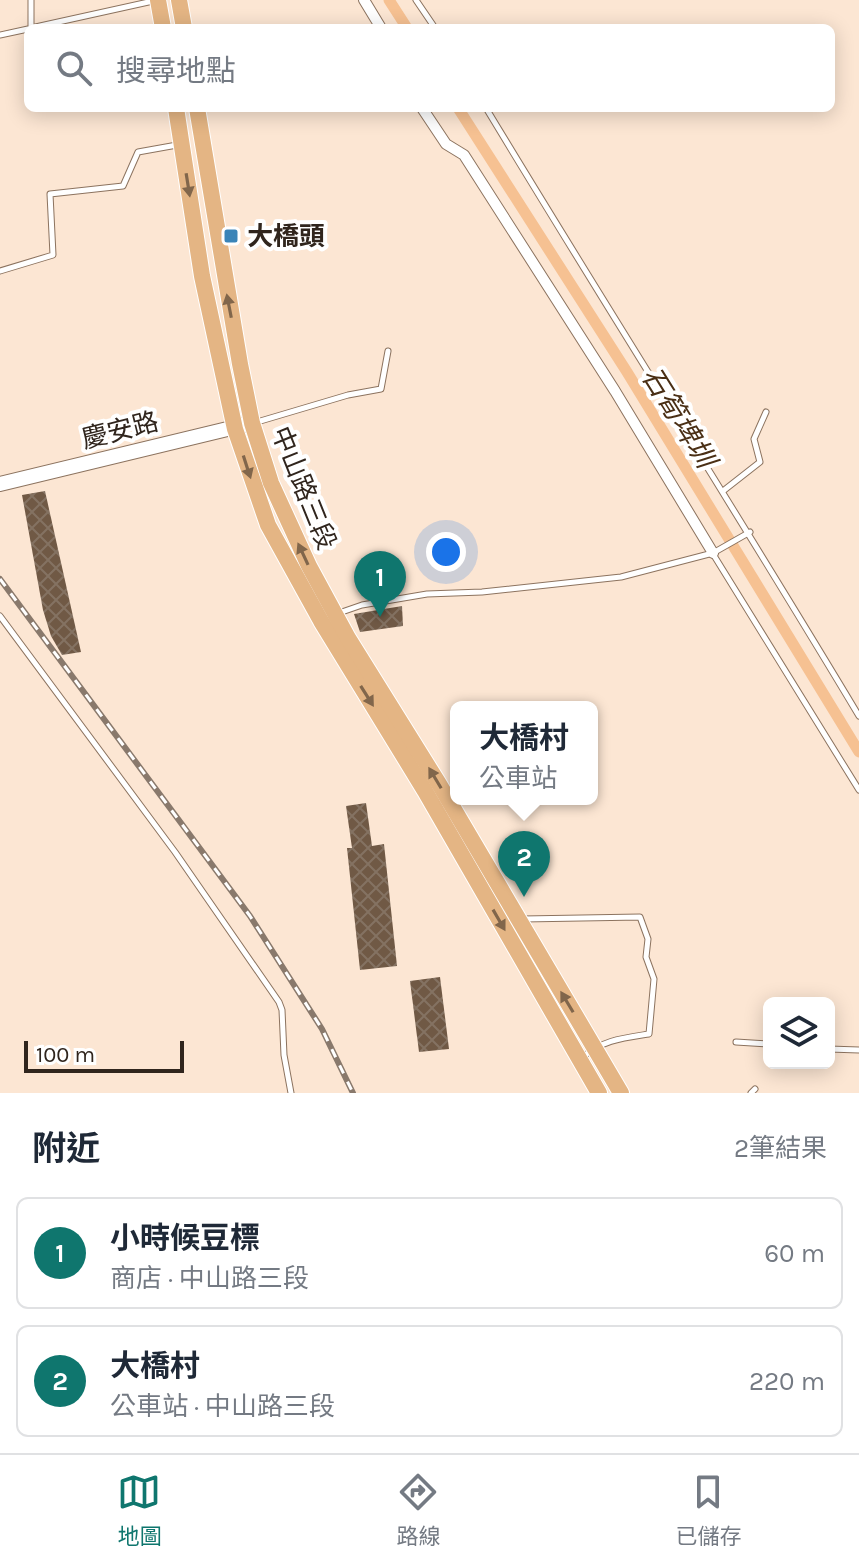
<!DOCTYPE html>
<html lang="zh-TW">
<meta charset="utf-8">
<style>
:root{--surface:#fff;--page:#f2f2f3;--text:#1f2937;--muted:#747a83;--line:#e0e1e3;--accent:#0f766e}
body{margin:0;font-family:Karla,"Noto Sans TC",sans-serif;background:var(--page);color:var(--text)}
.controls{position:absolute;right:24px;bottom:24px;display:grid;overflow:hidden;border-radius:12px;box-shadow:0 4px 20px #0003}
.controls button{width:72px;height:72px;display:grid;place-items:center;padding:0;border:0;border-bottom:2px solid var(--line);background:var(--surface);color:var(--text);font:40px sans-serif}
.scale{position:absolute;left:24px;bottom:20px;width:160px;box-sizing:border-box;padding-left:8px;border:4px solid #30251d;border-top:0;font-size:22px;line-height:28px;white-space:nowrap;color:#30251d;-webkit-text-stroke:6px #fff;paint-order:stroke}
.you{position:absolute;left:446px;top:552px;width:28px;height:28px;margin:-20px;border:6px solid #fff;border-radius:50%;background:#1a73e8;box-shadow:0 0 0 12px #1a73e833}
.badge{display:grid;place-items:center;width:52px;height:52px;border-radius:50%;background:var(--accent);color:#fff;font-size:26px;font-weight:700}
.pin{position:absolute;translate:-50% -66px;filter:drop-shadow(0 2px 4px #0008)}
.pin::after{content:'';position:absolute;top:42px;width:28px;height:24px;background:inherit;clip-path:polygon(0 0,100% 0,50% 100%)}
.popup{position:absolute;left:450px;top:701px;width:148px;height:104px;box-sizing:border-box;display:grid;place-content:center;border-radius:12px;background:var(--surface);filter:drop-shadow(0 2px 6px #0005);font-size:26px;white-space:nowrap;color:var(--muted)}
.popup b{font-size:30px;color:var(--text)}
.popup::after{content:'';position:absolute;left:50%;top:100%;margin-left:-16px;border:16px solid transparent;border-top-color:var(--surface)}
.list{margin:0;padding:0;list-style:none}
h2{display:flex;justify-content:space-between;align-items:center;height:104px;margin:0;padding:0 32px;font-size:34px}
h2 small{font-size:26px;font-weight:400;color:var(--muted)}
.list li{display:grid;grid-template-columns:52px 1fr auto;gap:24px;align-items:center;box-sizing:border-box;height:112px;margin:0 16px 16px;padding:0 16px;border:2px solid var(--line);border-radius:12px}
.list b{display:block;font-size:30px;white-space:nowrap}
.list p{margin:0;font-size:26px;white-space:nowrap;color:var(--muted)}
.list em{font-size:26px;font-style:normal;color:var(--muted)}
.icon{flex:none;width:44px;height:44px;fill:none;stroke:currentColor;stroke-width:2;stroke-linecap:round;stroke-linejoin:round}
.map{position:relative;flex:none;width:859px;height:1093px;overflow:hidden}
.search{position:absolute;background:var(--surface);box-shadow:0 4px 20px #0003;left:24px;right:24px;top:24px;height:88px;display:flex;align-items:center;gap:20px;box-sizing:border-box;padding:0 28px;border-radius:12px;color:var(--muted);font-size:30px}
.sheet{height:360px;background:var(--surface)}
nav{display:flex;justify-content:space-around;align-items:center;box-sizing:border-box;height:112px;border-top:2px solid var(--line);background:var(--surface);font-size:22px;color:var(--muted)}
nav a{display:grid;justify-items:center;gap:4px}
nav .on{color:var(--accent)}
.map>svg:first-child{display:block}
</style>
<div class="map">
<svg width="859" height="1093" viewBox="0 0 859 1093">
<defs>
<pattern id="building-cross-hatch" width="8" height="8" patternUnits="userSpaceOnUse" patternTransform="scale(2)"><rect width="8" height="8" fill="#705945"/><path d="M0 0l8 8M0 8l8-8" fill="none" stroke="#847262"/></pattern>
</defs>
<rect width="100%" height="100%" fill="#fce6d3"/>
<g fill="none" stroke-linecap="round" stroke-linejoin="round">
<!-- canal -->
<g stroke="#f6c192" stroke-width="11">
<polyline points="389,0 407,28"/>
<polyline points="458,108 627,372 859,752"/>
</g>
</g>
<!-- building -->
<g fill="url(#building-cross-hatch)">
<polygon points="45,491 81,652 62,655 51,636 43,610 22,495"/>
<polygon points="402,606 403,626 360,632 354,614"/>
<polygon points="366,803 372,846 384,844 397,966 360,970 347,848 352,848 346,806"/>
<polygon points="440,977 449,1049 419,1052 410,981"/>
</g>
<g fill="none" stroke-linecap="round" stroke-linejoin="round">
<defs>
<g id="lane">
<polyline points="416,0 435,28"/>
<polyline points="31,28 153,1"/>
<polyline points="31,28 31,0"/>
<polyline points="0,35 28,29"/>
<path d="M486,108C609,312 737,512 859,716"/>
<polyline points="0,271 53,255 50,194 123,186 138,152 177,145"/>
<polyline points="257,422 348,395 381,389 388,351"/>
<polyline points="723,491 760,462 754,439 766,412"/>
<polyline points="713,554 859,790"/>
<polyline points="336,614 362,605 427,594 482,592 621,577 713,553 750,532"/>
<polyline points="0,616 175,852 279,1002 282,1010 284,1055 291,1093"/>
<path d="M523,919L640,917L648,939L646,957L654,979L649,1034C623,1038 602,1040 582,1058"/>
<polyline points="736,1042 769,1044"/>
<polyline points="829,1049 859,1050"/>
<polyline points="751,1093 755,1089"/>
</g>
<g id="street">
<polyline points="364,0 381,28"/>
<polyline points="422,108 446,144 464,155 615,391 713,553"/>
</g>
<polyline id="secondary" points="0,484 244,425"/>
<g id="primary">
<polyline points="158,0 163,28"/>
<polyline points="179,0 184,28"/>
<polyline points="176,108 202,276 235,429 268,525 321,621 425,791 599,1093"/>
<polyline points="197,108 240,364 252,423 271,483 309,566 348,638 439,784 621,1093"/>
</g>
</defs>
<!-- lane casing -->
<use href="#lane" stroke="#8c735f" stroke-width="7"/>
<!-- street casing -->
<use href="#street" stroke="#8c735f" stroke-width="12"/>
<!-- secondary casing -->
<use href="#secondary" stroke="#8c735f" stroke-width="16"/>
<!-- primary casing -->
<use href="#primary" stroke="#fff" stroke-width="18"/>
<!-- lane -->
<use href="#lane" stroke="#fff" stroke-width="5"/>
<!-- street -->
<use href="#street" stroke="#fff" stroke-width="10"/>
<!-- secondary -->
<use href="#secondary" stroke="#fff" stroke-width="14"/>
<!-- primary -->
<use href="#primary" stroke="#e4b584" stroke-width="16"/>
<defs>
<polyline id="rail" points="0,579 250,916 322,1029 353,1093"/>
</defs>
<!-- rail casing -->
<use href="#rail" stroke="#89796c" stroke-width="6"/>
<!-- rail -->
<use href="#rail" stroke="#fff" stroke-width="3" stroke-dasharray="9" stroke-linecap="butt"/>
</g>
<!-- one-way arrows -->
<defs><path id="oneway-solid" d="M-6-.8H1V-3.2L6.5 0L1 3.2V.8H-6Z" transform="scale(2)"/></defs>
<g fill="#81664b">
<use href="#oneway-solid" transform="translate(188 185) rotate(81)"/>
<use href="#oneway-solid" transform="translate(229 306) rotate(-101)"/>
<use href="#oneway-solid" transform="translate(247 467) rotate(72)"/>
<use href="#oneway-solid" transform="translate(303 554) rotate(-115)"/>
<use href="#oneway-solid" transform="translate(367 696) rotate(58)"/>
<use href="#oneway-solid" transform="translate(435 778) rotate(-121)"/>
<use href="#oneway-solid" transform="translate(499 920) rotate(60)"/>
<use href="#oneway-solid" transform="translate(567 1002) rotate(-121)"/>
</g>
<!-- markers -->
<rect fill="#3a84b8" stroke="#fff" stroke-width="3" x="223" y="228" width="16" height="16" rx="4"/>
<g text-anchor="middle" stroke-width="8" stroke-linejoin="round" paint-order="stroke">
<!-- poi labels -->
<g font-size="26" font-weight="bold" fill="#30251d" stroke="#fff" text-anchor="start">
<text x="247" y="245">大橋頭</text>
</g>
<!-- street labels -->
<g font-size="26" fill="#30251d" stroke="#fff">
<text transform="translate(120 430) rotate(-14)" y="9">慶安路</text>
<text transform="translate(304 488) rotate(68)" y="9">中山路三段</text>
</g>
<!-- water labels -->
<g font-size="28" font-style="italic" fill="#4a2f15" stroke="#fff">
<text transform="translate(679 417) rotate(58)" y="10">石筍埤圳</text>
</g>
</g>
</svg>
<div class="controls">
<button><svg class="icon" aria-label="layers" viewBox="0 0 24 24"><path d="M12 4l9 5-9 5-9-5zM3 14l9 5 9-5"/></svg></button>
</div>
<div class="scale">100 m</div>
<div class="you"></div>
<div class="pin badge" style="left:380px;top:617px">1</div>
<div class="pin badge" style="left:524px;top:897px">2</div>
<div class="popup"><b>大橋村</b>公車站</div>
<div class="search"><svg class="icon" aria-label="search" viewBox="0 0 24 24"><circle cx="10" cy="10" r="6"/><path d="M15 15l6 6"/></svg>搜尋地點</div>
</div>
<section class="sheet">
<h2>附近<small>2筆結果</small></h2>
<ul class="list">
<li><span class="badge">1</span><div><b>小時候豆標</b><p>商店 · 中山路三段</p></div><em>60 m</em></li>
<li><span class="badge">2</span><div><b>大橋村</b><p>公車站 · 中山路三段</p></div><em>220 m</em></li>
</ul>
</section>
<nav>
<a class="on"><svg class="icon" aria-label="map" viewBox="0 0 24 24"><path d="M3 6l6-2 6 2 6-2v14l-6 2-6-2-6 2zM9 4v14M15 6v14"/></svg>地圖</a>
<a><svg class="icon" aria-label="directions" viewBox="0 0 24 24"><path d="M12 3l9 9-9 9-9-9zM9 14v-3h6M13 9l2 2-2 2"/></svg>路線</a>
<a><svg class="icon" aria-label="saved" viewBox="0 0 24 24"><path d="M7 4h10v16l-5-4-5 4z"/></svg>已儲存</a>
</nav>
